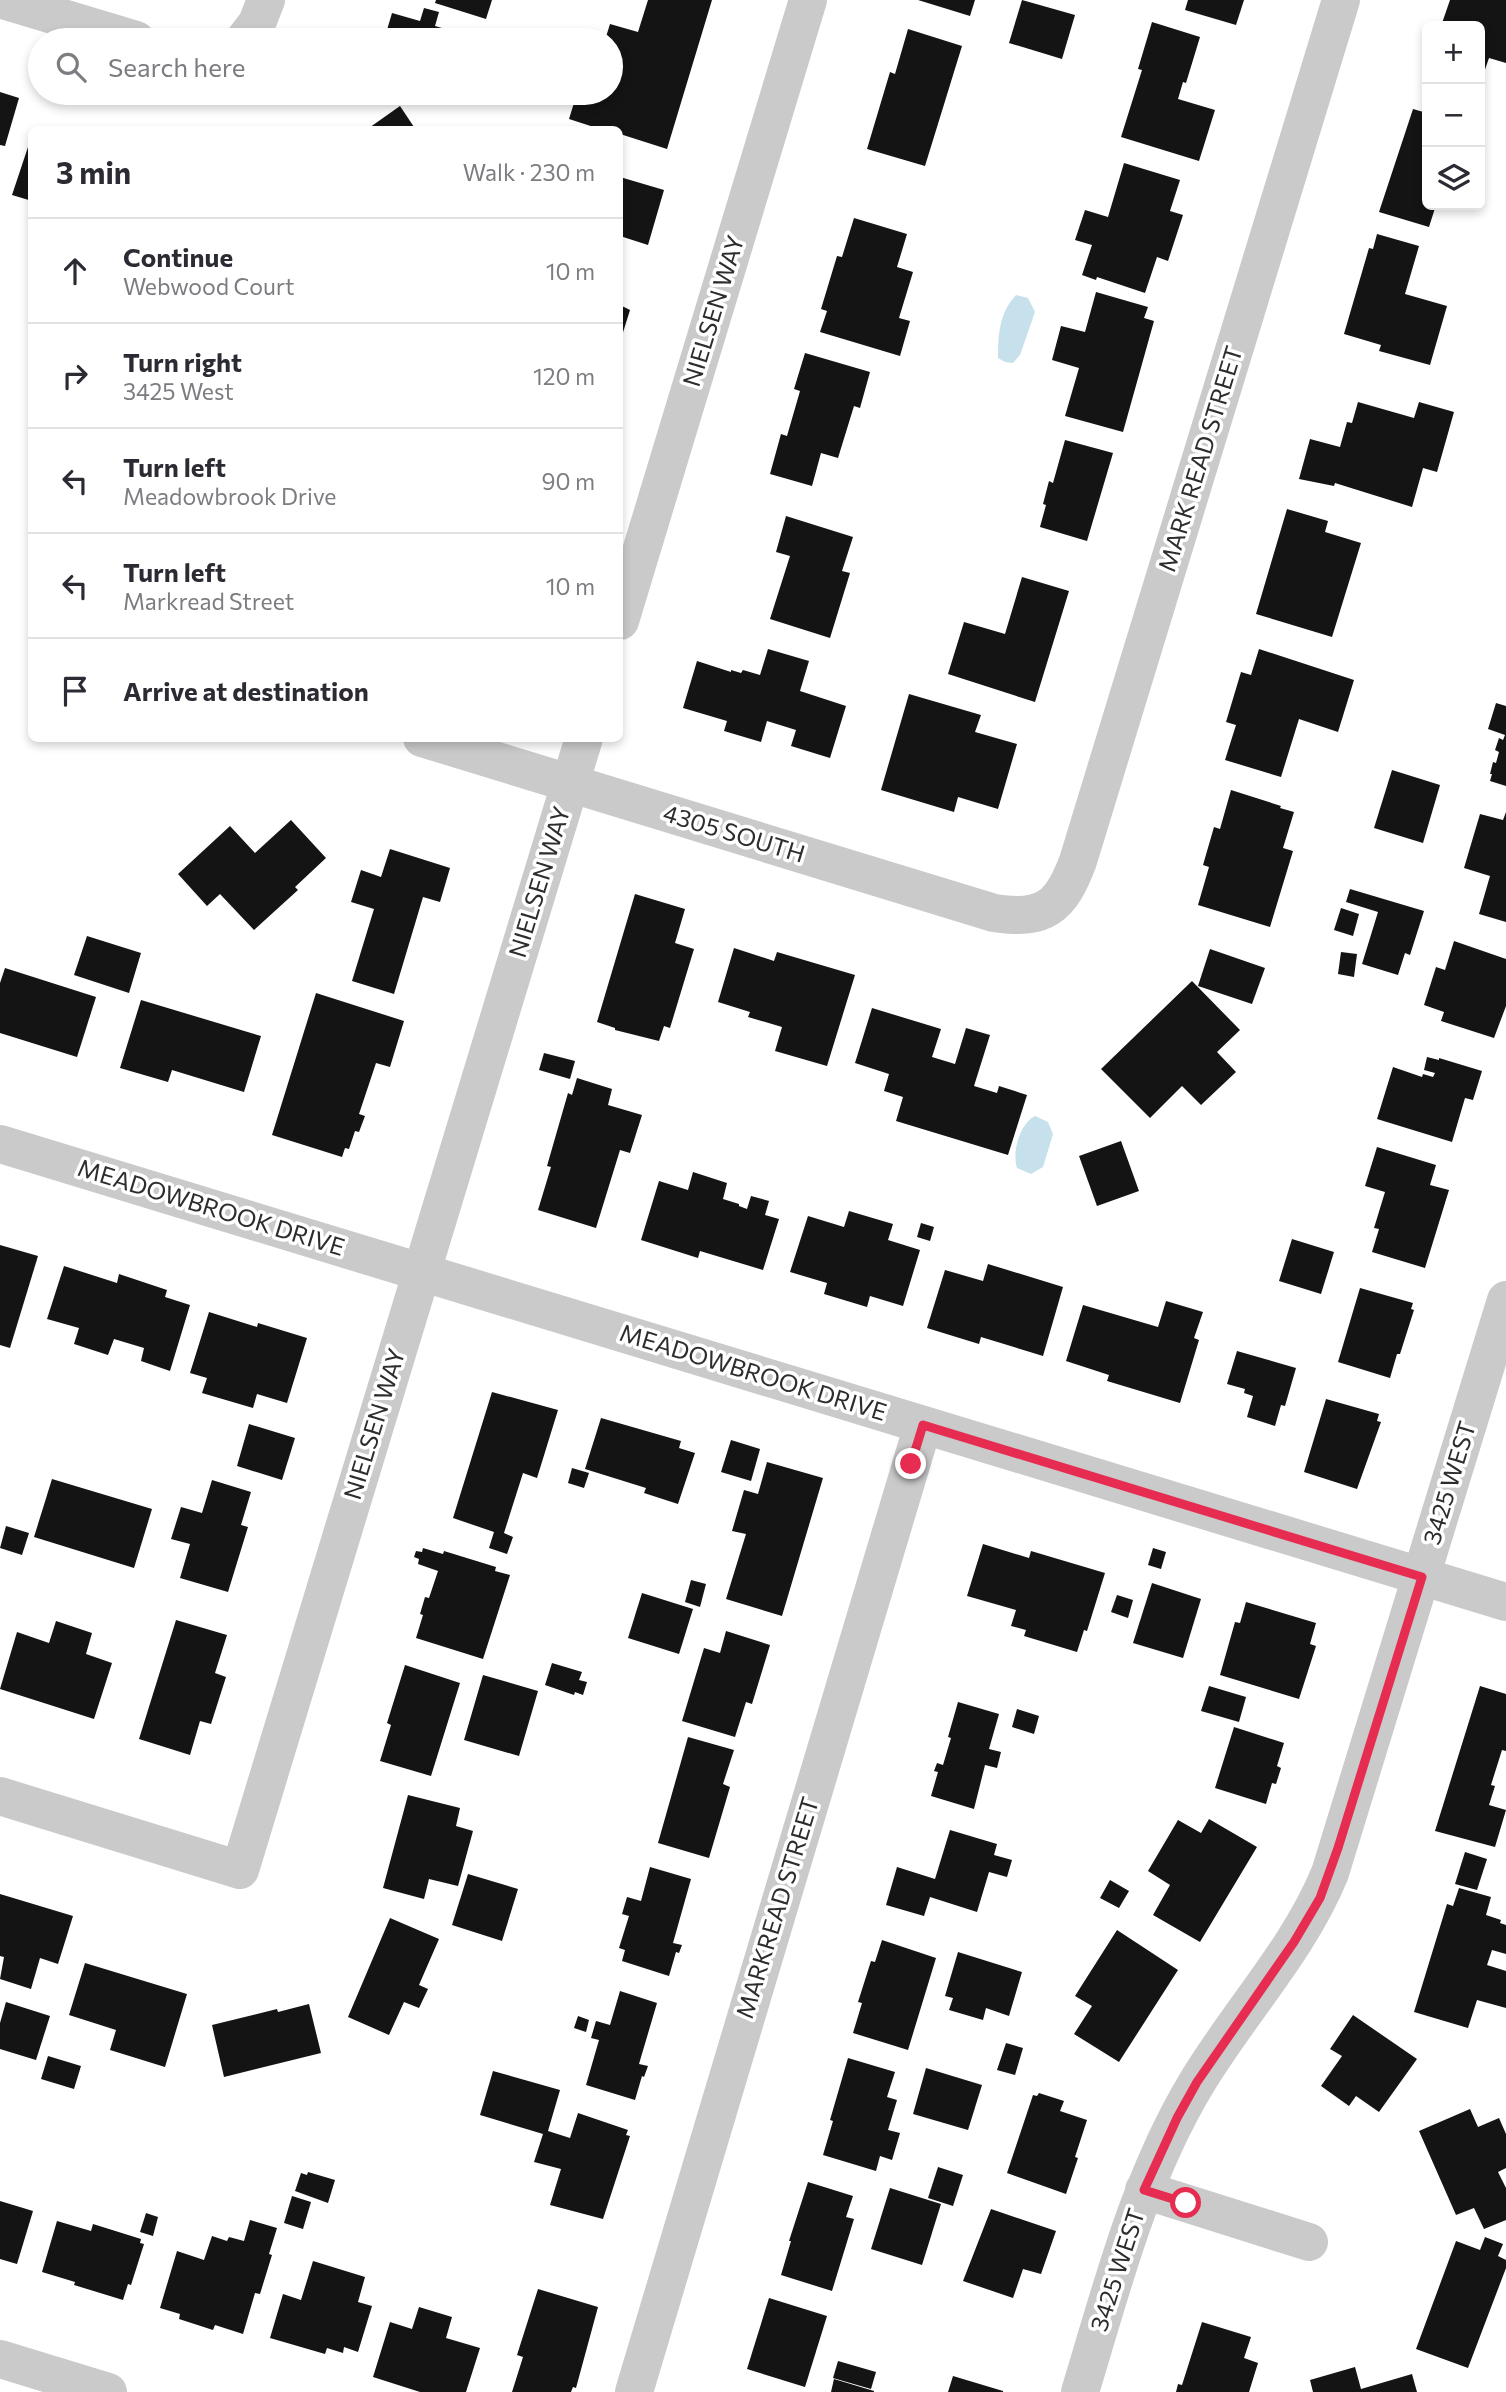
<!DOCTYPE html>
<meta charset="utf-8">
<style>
:root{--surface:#fff;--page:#f2f2f3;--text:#2b2b33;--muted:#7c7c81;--line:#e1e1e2}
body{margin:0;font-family:Commissioner,sans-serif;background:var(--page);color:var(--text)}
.controls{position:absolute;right:21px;top:21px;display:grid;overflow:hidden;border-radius:10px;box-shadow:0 4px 10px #0003}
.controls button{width:63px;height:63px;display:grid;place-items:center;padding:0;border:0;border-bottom:2px solid var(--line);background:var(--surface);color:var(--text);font:35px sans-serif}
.stop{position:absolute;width:21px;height:21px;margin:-16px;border:5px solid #e62d51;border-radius:50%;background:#fff}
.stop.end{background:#e62d51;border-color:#fff;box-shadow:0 2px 7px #0008}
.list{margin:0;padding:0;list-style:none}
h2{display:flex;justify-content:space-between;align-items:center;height:91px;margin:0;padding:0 28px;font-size:30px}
h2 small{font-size:23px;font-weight:400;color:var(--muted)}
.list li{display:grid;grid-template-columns:46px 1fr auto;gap:21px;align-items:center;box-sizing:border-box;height:105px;padding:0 28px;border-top:2px solid var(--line)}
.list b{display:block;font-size:26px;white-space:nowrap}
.list p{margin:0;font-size:23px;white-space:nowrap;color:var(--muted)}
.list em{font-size:23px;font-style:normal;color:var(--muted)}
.icon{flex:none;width:38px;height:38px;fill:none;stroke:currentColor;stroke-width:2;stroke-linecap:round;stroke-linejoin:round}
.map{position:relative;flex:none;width:1506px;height:2392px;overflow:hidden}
.search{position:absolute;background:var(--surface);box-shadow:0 4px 10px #0003;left:28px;top:28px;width:595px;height:77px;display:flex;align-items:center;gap:18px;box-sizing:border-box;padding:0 24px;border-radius:38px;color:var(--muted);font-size:26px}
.panel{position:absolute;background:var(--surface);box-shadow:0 4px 10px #0003;left:28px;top:126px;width:595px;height:616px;border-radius:10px}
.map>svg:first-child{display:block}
</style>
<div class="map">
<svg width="1506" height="2392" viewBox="0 0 1506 2392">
<rect width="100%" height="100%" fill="#fff"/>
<!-- water -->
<g fill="#c6e1eb">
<path d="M1016,295L1028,298L1035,312L1020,355L1013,363L1005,362L998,358C998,335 999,313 1016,295Z"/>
<path d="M1035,1116L1048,1122L1053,1134L1043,1167L1031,1174L1017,1168C1012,1153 1019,1124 1035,1116Z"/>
</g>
<!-- building -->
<g fill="#141414">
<polygon points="436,0 492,0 486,19 435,3"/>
<polygon points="648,0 712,0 667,149 620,134 620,130 603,130 569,119 577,93 611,93 611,40 605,40 610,24 638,32"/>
<polygon points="918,0 975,0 970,16"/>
<polygon points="1022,0 1075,15 1062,59 1009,43"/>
<polygon points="1188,0 1244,0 1236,25 1185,10"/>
<polygon points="1450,0 1506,0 1506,63 1489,58 1480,84 1480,26 1441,26"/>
<polygon points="424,8 439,12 435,26 466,35 465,40 384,40 392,13 420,21"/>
<polygon points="1152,22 1200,37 1186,83 1183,82 1178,99 1215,110 1199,161 1121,137 1142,70 1138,69"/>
<polygon points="908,29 962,46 925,166 867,149 890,72 895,74"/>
<polygon points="0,92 19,98 5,146 0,145"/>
<polygon points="400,106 416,130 366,130"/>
<polygon points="1413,109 1427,113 1427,205 1436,205 1429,227 1379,212"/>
<polygon points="32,135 32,201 12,195"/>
<polygon points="1124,163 1180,180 1170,211 1183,215 1168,261 1157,257 1145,293 1097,277 1096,280 1082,275 1092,245 1075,240 1085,210 1108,217"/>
<polygon points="620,177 664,190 648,245 620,236"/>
<polygon points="854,218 907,234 897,267 913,272 899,318 910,321 900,356 820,332 827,311 821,309 837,256 842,257"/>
<polygon points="1377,234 1419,246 1405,294 1447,306 1430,365 1379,351 1381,345 1344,334 1369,248 1373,249"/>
<polygon points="1096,292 1148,307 1144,318 1154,321 1123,432 1065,416 1079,368 1052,360 1061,326 1085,332"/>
<polygon points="620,305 630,310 620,342"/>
<polygon points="805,353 870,372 860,408 854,406 838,458 821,453 812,486 770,474 781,434 787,436 800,391 794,389"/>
<polygon points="1358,402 1414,418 1419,402 1454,412 1437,472 1423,468 1412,507 1335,483 1334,486 1299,479 1310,439 1340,447 1347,422 1352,423"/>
<polygon points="1065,440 1113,453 1087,541 1040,527 1046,505 1043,504 1049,481 1053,483"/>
<polygon points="1287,509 1328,521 1325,532 1361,543 1332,637 1256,614"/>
<polygon points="786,516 853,537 842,571 850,573 830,638 770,619 790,556 776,552"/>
<polygon points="1022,577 1069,591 1035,702 948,674 964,622 1005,634"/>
<polygon points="768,649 809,661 800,691 846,706 830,758 791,746 796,730 767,721 761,742 724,731 727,721 683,708 697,661 731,672 731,670 741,673 743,670 760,675"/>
<polygon points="1259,649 1354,680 1338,732 1299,719 1281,777 1225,760 1236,725 1226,722 1241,672 1251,675"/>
<polygon points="909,694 981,715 975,732 1017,744 998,809 958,797 954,812 881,790"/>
<polygon points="1496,703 1506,706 1506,786 1490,781 1492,774 1490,774 1493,762 1496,763 1499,752 1495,750 1499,738 1503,740 1505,735 1488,729"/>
<polygon points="1392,770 1440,785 1423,843 1374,828"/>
<polygon points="1231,790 1281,806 1280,808 1294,812 1283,848 1293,851 1270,927 1198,905 1209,867 1203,865 1214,827 1220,829"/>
<polygon points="1506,812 1506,922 1479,914 1490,876 1464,868 1480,814 1503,820"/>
<polygon points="291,820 326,858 295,887 298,890 254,930 220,894 207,906 178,874 230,826 255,853"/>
<polygon points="390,849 450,868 440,902 423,897 394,994 352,981 374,909 351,902 361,870 381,877"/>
<polygon points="1350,889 1424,911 1410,955 1405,953 1398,975 1362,964 1378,912 1346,902"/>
<polygon points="635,894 685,909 675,943 694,949 670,1028 664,1026 659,1041 615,1030 615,1028 597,1022"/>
<polygon points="1341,908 1359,914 1353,936 1334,930"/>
<polygon points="87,936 141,953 129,993 74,975"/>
<polygon points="1454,941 1506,959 1506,1006 1494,1038 1441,1021 1444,1012 1424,1005 1436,967 1445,970"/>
<polygon points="734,948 774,961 777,952 855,975 827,1066 775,1051 782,1027 748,1017 750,1012 718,1002"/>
<polygon points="1210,949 1265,968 1252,1004 1198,986"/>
<polygon points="1341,952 1357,954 1354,977 1338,974"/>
<polygon points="5,968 96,997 77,1057 0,1033 0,983"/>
<polygon points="1192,981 1240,1030 1217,1052 1236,1072 1201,1105 1182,1086 1150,1118 1101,1069"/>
<polygon points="316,993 404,1021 390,1067 376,1063 359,1114 365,1116 359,1132 355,1131 349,1149 345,1148 342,1157 272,1135"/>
<polygon points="141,1000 261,1036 244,1092 172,1070 168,1082 120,1068"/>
<polygon points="872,1008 941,1029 932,1057 955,1064 966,1028 990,1035 974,1086 997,1093 999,1086 1027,1095 1008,1155 896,1121 903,1097 884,1091 889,1074 855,1063"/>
<polygon points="544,1053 575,1061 570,1079 539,1070"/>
<polygon points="1427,1057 1439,1060 1439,1058 1482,1071 1473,1100 1465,1098 1452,1142 1377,1119 1393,1067 1422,1077 1423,1074 1433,1077 1435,1073 1424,1070"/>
<polygon points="577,1078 612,1089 608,1105 642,1115 630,1153 620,1150 596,1228 538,1210 551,1167 547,1166 568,1093 572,1095"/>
<polygon points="1121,1141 1139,1191 1097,1206 1079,1156"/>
<polygon points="1377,1147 1436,1165 1430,1185 1449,1190 1425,1268 1372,1252 1379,1229 1374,1228 1385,1192 1365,1186"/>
<polygon points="693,1172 727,1183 723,1199 739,1204 739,1206 747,1209 751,1196 769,1201 765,1215 779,1219 763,1270 700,1251 698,1258 641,1240 659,1181 688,1190"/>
<polygon points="849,1211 893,1224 888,1240 920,1250 903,1306 870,1296 867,1307 824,1294 827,1283 790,1272 808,1216 844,1227"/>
<polygon points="921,1223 934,1227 930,1241 917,1237"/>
<polygon points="1292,1239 1334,1252 1321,1294 1279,1281"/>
<polygon points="0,1245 38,1256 10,1348 0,1345"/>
<polygon points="988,1264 1063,1287 1043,1356 981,1337 979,1344 927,1328 945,1270 983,1281"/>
<polygon points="64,1266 117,1283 119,1274 167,1290 165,1297 190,1305 170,1371 141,1361 144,1348 114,1339 108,1355 74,1344 79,1328 47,1319"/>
<polygon points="1360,1288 1413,1303 1411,1309 1414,1310 1400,1354 1397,1354 1390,1378 1338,1362"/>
<polygon points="1166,1301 1203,1312 1194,1338 1199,1340 1180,1403 1107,1381 1109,1375 1066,1361 1083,1305 1158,1327"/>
<polygon points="209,1312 257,1327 258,1323 307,1338 287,1403 257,1394 253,1408 202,1393 207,1378 190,1373"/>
<polygon points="1237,1351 1296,1368 1285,1406 1281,1405 1275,1426 1247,1417 1253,1396 1244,1393 1245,1389 1227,1384"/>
<polygon points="492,1392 558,1410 537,1478 523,1473 504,1533 513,1537 507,1554 489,1548 494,1532 453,1518"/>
<polygon points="1326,1399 1379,1414 1377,1421 1381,1422 1357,1489 1304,1472"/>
<polygon points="601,1418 681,1441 679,1448 695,1453 678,1504 644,1493 646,1488 585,1469"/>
<polygon points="249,1424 295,1438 282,1480 237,1466"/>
<polygon points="731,1440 760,1449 751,1481 721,1472"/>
<polygon points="767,1462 823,1478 782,1616 726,1599 746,1534 732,1531 744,1490 758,1494"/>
<polygon points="572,1468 589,1473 584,1488 568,1483"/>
<polygon points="52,1479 152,1509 134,1568 34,1537"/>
<polygon points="212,1480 251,1492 241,1525 248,1527 228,1592 180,1578 190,1544 171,1539 181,1507 202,1513"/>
<polygon points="6,1526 29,1533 22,1555 0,1548"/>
<polygon points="983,1544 1029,1558 1031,1551 1105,1573 1087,1631 1084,1630 1077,1652 1024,1636 1026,1630 1011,1626 1016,1610 967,1596"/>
<polygon points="423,1548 443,1554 444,1551 496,1567 495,1571 510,1575 483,1659 416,1638 423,1615 420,1614 425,1597 429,1598 438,1571 418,1564 419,1559 414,1557 416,1551 422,1552"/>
<polygon points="1153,1548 1166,1552 1161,1569 1148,1565"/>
<polygon points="691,1580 706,1584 700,1607 685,1602"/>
<polygon points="1152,1583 1201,1599 1183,1658 1133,1643"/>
<polygon points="642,1593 693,1609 679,1654 628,1638"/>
<polygon points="1117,1595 1133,1600 1128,1618 1111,1612"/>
<polygon points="1246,1602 1316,1623 1310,1644 1316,1646 1299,1699 1220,1675 1235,1622 1240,1623"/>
<polygon points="176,1620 227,1635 215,1673 226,1677 211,1724 200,1721 190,1755 139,1739"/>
<polygon points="56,1621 92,1633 86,1654 112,1663 94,1719 0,1689 17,1632 49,1643"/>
<polygon points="726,1631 770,1645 752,1704 746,1702 735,1737 682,1721 704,1648 720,1653"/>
<polygon points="552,1663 582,1672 579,1680 587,1682 583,1695 575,1692 574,1695 545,1685"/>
<polygon points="405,1665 460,1683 431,1776 380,1761 391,1725 387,1723"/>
<polygon points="483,1675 538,1691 519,1756 464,1740"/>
<polygon points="1209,1686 1246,1697 1239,1722 1201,1711"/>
<polygon points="1480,1686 1506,1694 1506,1751 1502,1750 1491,1785 1495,1786 1489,1805 1506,1810 1495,1847 1435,1831"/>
<polygon points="958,1702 999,1714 989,1749 1001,1752 997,1768 985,1765 974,1809 931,1796 938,1772 934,1771 937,1763 943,1765 951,1738 948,1737"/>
<polygon points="1017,1709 1039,1716 1034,1734 1012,1727"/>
<polygon points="1234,1727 1284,1743 1277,1766 1281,1768 1276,1784 1272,1783 1266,1804 1215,1788"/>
<polygon points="688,1737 734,1750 723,1784 730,1787 709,1858 658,1843"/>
<polygon points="408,1795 460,1808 456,1826 473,1831 458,1886 429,1879 424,1899 383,1888"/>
<polygon points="1209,1819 1257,1847 1200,1942 1153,1915 1170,1885 1148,1871 1178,1820 1201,1833"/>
<polygon points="950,1830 997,1844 994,1855 1012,1860 1007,1877 989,1872 977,1912 930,1897 924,1916 886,1905 897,1867 935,1879"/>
<polygon points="1465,1852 1487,1859 1477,1890 1455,1884"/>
<polygon points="650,1867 691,1879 673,1943 682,1945 679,1953 676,1952 669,1976 622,1961 625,1950 619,1948 629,1916 622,1914 627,1897 641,1901"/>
<polygon points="468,1874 518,1889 502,1941 452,1925"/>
<polygon points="1110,1880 1129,1891 1119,1908 1100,1898"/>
<polygon points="1459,1888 1491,1897 1486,1915 1501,1920 1500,1923 1506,1925 1506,1954 1492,1950 1487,1965 1506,1971 1506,2008 1477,2000 1468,2028 1414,2012 1447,1904 1453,1906"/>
<polygon points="0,1894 73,1916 58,1964 40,1958 31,1989 0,1979 4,1957 0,1956"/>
<polygon points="390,1918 439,1939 419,1985 428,1989 419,2008 404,2002 389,2035 348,2017"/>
<polygon points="1117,1930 1178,1970 1119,2062 1074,2034 1092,2006 1075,1996"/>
<polygon points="882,1940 936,1958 908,2050 853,2033 862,2003 858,2002 871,1961 875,1962"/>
<polygon points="958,1952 1022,1972 1009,2016 986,2008 983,2020 949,2010 953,1998 945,1996"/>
<polygon points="85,1963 187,1994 165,2067 110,2050 116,2030 69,2015"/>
<polygon points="620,1991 657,2003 639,2064 648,2066 644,2077 642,2076 635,2100 586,2085 599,2040 591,2038 596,2021 610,2025"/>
<polygon points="6,2002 50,2016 36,2060 0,2049 0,2023"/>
<polygon points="309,2004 321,2053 224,2077 212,2025 277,2009 278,2012"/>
<polygon points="1353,2015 1417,2059 1379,2112 1356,2096 1349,2106 1321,2086 1342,2056 1330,2049"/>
<polygon points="578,2016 589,2020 586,2032 574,2028"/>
<polygon points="1006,2043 1023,2048 1015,2075 997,2070"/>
<polygon points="48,2056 81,2066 74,2089 41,2079"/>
<polygon points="848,2058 895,2072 887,2097 897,2100 888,2130 900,2133 892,2160 880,2156 876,2171 823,2155 833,2121 830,2120"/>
<polygon points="926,2068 982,2085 968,2130 913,2114"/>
<polygon points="493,2071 560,2090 548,2131 570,2138 578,2113 628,2130 626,2135 630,2136 603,2219 550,2205 561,2169 534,2162 543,2134 480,2115"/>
<polygon points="1039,2093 1064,2101 1060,2111 1087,2120 1075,2157 1078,2158 1066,2194 1007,2173 1033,2095 1037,2096"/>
<polygon points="1470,2109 1478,2127 1499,2118 1506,2134 1506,2168 1498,2172 1506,2188 1506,2220 1484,2229 1474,2208 1456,2215 1419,2131"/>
<polygon points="938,2167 963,2175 953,2206 928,2198"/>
<polygon points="308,2172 335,2180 328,2203 295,2191 301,2173 307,2175"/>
<polygon points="808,2182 853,2196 846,2217 854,2219 832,2291 781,2275 791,2241 789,2241"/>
<polygon points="890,2188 941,2204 922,2265 871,2249"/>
<polygon points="292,2196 311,2202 303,2229 284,2223"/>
<polygon points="0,2201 33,2211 17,2264 0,2259"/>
<polygon points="991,2209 1056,2231 1041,2274 1023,2269 1013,2298 963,2281"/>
<polygon points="146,2213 158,2217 153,2236 140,2232"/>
<polygon points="250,2220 277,2228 269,2254 272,2255 260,2294 255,2293 243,2334 215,2325 213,2330 179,2319 180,2314 160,2308 177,2251 204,2260 212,2236 227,2241 229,2237 244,2241"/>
<polygon points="57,2221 91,2231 93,2224 141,2239 140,2243 144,2244 131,2285 128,2284 123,2300 74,2285 75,2282 42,2272"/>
<polygon points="1485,2237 1503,2244 1498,2256 1506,2260 1506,2268 1468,2368 1416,2349 1456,2241 1480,2250"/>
<polygon points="313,2261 365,2277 358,2302 372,2306 358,2352 344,2347 343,2353 327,2348 325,2354 270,2338 283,2294 301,2300"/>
<polygon points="538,2289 598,2307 576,2388 573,2387 571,2392 512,2392 523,2357 517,2355"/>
<polygon points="769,2298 827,2316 805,2387 747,2369"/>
<polygon points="419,2307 452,2317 446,2338 480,2348 466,2392 420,2392 373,2377 390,2322 412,2329"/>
<polygon points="1202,2322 1251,2337 1244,2358 1258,2363 1249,2392 1176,2392 1178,2384 1182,2385"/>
<polygon points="838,2361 876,2372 871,2389 833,2378"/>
<polygon points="1355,2367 1361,2389 1412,2374 1417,2392 1313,2392 1310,2380"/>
<polygon points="953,2376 1003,2391 1003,2392 948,2392"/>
<polygon points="834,2379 874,2391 874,2392 831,2392"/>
</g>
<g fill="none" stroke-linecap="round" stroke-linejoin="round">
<!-- minor -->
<g stroke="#cacaca" stroke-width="38">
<polyline points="3,0 136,40"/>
<polyline points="244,40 257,23 266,0"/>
<polyline points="620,621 808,0"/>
<path d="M422,738L994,913C1044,921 1061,907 1078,861L1341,0"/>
<polyline points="0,1144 1506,1602"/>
<polyline points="0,1796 240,1870 584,738"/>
<polyline points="1144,2190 1309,2242"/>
<polyline points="0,2359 108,2392"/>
<polyline points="634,2392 923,1425"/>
<path d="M1080,2392C1112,2287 1139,2179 1196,2084C1239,2012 1298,1951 1330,1873L1506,1300"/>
</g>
</g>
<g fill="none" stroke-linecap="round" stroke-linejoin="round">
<!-- route -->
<polyline stroke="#e62d51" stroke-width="9" points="911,1464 923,1425 1422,1577 1338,1848 1320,1898 1294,1942 1197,2082 1177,2118 1144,2190 1186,2203"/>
</g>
<g text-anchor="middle" stroke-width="7" stroke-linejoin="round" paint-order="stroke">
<!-- street labels -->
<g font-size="24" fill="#2d2d2d" stroke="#fff">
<text transform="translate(714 311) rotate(-73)" y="8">NIELSEN WAY</text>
<text transform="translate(1201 459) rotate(-73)" y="8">MARK READ STREET</text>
<text transform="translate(734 834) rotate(17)" y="8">4305 SOUTH</text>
<text transform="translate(540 882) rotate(-73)" y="8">NIELSEN WAY</text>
<text transform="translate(211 1208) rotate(17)" y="8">MEADOWBROOK DRIVE</text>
<text transform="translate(753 1373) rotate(17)" y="8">MEADOWBROOK DRIVE</text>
<text transform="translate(375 1424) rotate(-73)" y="8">NIELSEN WAY</text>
<text transform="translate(1450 1483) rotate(-73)" y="8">3425 WEST</text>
<text transform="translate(778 1908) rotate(-73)" y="8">MARKREAD STREET</text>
<text transform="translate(1118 2270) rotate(-72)" y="8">3425 WEST</text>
</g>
</g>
</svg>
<div class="controls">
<button>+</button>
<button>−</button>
<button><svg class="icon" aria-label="layers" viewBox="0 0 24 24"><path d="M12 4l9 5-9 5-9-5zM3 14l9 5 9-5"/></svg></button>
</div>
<div class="stop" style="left:1186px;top:2203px"></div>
<div class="stop end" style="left:911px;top:1464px"></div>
<div class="search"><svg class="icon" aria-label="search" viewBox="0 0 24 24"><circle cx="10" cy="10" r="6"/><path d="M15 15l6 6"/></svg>Search here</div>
<section class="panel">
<h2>3 min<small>Walk · 230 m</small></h2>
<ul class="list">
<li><svg class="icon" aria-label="ahead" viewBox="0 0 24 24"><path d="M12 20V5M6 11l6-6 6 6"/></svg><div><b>Continue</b><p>Webwood Court</p></div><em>10 m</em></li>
<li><svg class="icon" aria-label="right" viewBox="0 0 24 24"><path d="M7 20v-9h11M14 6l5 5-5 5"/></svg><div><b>Turn right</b><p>3425 West</p></div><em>120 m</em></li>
<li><svg class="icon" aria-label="left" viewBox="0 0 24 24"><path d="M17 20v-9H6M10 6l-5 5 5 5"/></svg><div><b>Turn left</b><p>Meadowbrook Drive</p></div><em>90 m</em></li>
<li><svg class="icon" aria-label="left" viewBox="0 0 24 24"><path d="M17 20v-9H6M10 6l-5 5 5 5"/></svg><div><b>Turn left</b><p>Markread Street</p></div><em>10 m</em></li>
<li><svg class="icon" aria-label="arrive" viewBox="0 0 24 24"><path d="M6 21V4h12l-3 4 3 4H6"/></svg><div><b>Arrive at destination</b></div></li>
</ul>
</section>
</div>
